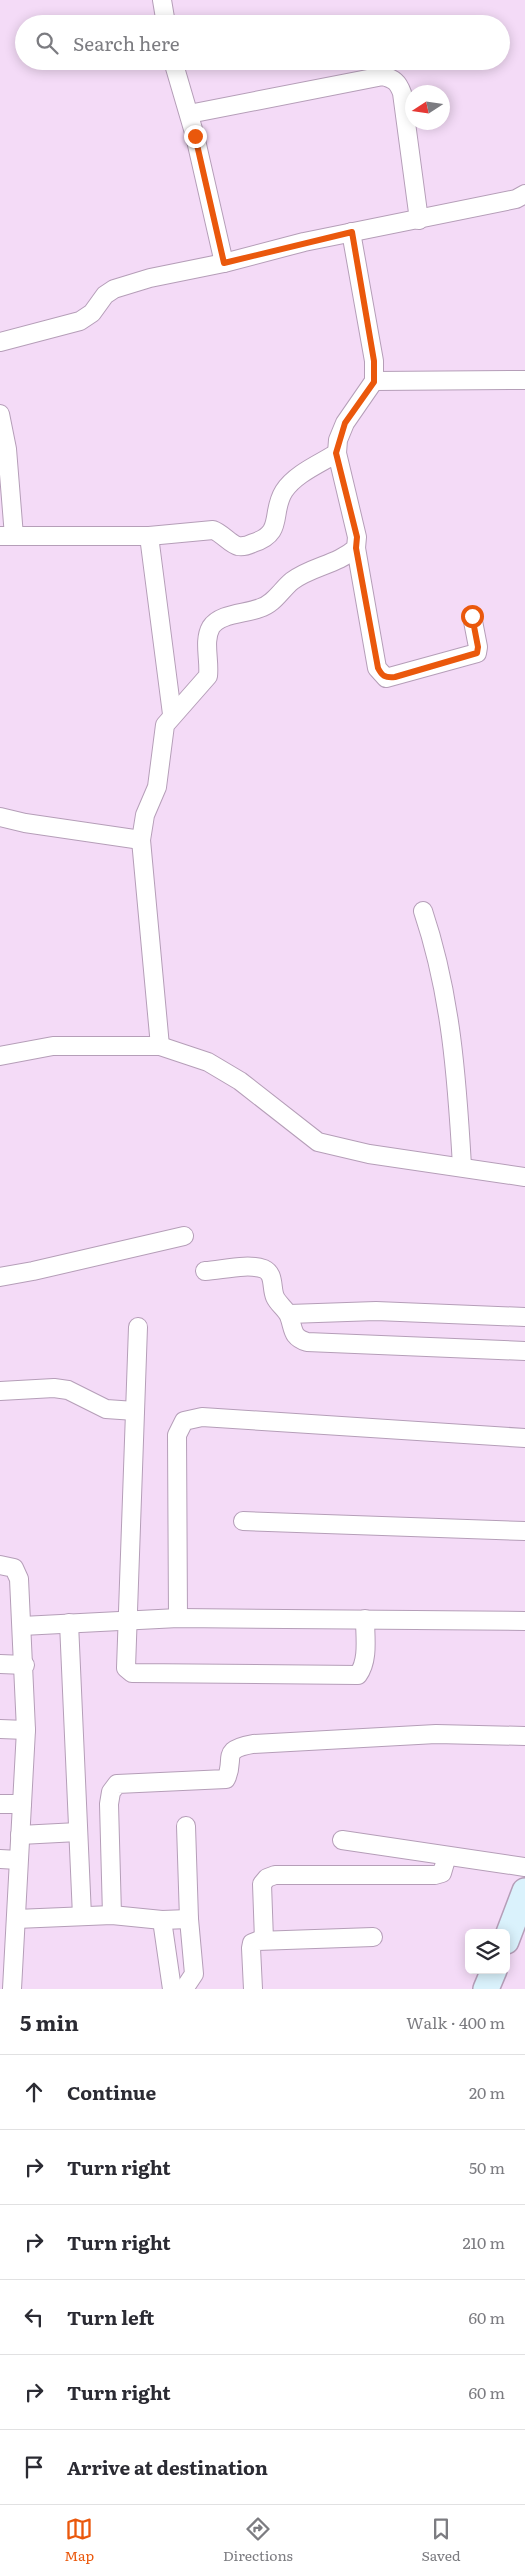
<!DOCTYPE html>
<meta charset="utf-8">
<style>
:root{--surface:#fff;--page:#f7f7f7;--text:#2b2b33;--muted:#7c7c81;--line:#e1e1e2;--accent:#ea580c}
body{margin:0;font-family:Literata,serif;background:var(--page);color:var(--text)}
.controls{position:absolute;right:15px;bottom:15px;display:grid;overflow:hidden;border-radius:8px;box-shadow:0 2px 12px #0003}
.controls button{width:45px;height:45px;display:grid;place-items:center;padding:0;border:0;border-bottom:1px solid var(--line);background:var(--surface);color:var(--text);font:25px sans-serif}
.compass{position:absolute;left:405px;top:85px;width:45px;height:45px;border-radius:50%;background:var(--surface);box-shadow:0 2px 12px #0003;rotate:258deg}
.stop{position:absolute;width:15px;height:15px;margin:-11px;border:4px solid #ea580c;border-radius:50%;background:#fff}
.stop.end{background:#ea580c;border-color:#fff;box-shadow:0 1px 5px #0008}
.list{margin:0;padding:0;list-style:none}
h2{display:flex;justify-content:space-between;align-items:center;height:65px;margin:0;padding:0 20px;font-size:21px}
h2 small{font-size:16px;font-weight:400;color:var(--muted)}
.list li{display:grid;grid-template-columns:32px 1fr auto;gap:15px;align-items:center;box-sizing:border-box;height:75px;padding:0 20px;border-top:1px solid var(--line)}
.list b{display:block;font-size:19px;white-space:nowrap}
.list em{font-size:16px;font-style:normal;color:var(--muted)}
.icon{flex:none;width:28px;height:28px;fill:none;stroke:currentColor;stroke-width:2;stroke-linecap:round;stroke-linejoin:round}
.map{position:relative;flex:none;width:525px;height:1989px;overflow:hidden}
.search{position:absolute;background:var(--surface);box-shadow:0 2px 12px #0003;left:15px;right:15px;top:15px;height:55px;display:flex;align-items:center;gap:12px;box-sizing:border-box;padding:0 18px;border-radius:28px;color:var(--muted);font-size:19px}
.sheet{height:515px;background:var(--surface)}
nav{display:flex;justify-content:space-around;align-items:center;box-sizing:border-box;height:70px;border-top:1px solid var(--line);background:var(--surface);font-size:14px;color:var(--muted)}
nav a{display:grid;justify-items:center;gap:2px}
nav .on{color:var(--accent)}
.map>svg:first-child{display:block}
</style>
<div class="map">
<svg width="525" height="1989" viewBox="0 0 525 1989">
<rect width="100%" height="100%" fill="#f4dbf7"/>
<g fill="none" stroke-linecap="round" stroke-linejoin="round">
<defs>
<g id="street">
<polyline points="162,0 166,24"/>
<polyline points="173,61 195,136 224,263"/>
<path d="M189,114L383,76C394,79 398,82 402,93L419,220"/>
<polyline points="0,342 80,321 92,313 105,295 114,289 150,278 224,263 304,242 516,199 525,194"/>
<polyline points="374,381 525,380"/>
<polyline points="0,414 7,449 14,536"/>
<path d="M0,536H149L213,530C222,533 230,544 238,546C244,547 249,545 253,543C285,533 270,513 284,491C295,474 319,464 337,453"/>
<polyline points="149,536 172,714"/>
<polyline points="356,548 377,668 386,678 477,653 478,647 472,616"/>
<polyline points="0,817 25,823 141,840"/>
<path d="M423,911C451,994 457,1079 462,1166"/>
<path d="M160,1046L141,840L145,815L157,787L165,725L208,676C210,660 203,641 211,627C220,613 246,614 260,608C274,604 281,590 292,581C312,566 337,565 356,548L357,537L337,453L338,440L345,423L374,381V361L351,232"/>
<polyline points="0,1056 53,1046 160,1046 208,1062 240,1081 318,1142 369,1154 525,1177"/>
<path d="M205,1271C222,1270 248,1263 264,1269C275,1274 271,1288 275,1297C278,1304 286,1309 289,1316C294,1329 291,1337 307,1342L525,1351"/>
<polyline points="0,1277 33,1271 184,1236"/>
<polyline points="289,1314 376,1311 525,1317"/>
<path d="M138,1327L126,1668L132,1673L358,1675C369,1660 365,1637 365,1619"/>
<polyline points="0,1391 54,1388 68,1390 106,1409 135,1411"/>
<polyline points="243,1521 525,1531"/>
<polyline points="0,1565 14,1568 19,1579 26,1730 12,1989"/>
<polyline points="178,1618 177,1435 184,1421 202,1417 525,1438"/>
<polyline points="69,1623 82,1916"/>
<polyline points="22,1626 178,1618 525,1621"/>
<polyline points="0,1664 25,1665"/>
<polyline points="0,1729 26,1730"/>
<polyline points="0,1804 22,1804"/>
<polyline points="20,1835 78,1832"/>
<polyline points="342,1840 525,1867"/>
<polyline points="0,1859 18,1860"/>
<path d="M112,1915L109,1804L111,1792L117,1784L226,1779C236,1758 219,1750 253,1744L436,1734L525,1736"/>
<polyline points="16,1919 112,1915 162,1920 189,1919"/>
<polyline points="162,1920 172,1989"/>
<polyline points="264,1940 262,1884 267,1878 275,1875 435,1875 442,1873 447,1856"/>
<polyline points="184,1989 194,1974 189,1919 186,1826"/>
<polyline points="253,1989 251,1948 252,1943 257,1941 373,1937"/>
</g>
<g id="secondary">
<polyline points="506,1941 525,1891"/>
<polyline points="486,1989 494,1970"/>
</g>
</defs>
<!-- street casing -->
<use href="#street" stroke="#b59eb8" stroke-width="20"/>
<!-- secondary casing -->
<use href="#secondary" stroke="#b59eb8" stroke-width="28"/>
<!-- street -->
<use href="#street" stroke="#fff" stroke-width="18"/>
<!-- secondary -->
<use href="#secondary" stroke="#daf2fc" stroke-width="25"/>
</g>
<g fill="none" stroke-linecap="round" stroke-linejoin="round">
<!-- route -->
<path stroke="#ea580c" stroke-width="6" d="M195,136L224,263L352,232L374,361V382L345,423L336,453L357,537L356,548L378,668C382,676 385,678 395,677L477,653L478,647L472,616"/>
</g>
</svg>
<div class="controls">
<button><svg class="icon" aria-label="layers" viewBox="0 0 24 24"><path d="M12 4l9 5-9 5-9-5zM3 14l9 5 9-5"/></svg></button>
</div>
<svg class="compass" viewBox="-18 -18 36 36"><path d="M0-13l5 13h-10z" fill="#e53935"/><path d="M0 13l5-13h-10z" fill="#7c7c81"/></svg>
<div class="stop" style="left:472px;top:616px"></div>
<div class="stop end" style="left:195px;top:136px"></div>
<div class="search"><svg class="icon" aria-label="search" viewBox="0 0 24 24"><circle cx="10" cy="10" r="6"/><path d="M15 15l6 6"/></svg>Search here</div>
</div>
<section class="sheet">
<h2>5 min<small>Walk · 400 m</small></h2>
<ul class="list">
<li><svg class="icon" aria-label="ahead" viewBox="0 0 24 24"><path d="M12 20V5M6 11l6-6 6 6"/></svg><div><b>Continue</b></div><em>20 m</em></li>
<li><svg class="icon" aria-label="right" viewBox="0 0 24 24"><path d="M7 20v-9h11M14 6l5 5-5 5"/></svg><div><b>Turn right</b></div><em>50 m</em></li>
<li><svg class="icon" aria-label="right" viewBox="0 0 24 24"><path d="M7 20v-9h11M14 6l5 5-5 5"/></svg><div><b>Turn right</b></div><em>210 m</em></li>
<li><svg class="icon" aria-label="left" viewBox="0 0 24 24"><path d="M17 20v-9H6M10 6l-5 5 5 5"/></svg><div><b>Turn left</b></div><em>60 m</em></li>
<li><svg class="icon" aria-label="right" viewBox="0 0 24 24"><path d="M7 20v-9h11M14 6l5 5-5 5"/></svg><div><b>Turn right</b></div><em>60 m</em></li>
<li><svg class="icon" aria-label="arrive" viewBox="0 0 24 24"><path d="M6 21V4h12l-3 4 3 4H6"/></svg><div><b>Arrive at destination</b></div></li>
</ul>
</section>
<nav>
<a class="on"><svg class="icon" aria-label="map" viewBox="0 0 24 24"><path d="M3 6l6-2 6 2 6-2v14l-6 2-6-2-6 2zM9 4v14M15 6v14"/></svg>Map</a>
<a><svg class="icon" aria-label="directions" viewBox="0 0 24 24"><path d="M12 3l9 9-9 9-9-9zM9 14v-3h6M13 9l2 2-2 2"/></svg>Directions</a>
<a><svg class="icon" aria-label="saved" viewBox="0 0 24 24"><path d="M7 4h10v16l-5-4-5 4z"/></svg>Saved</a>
</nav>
